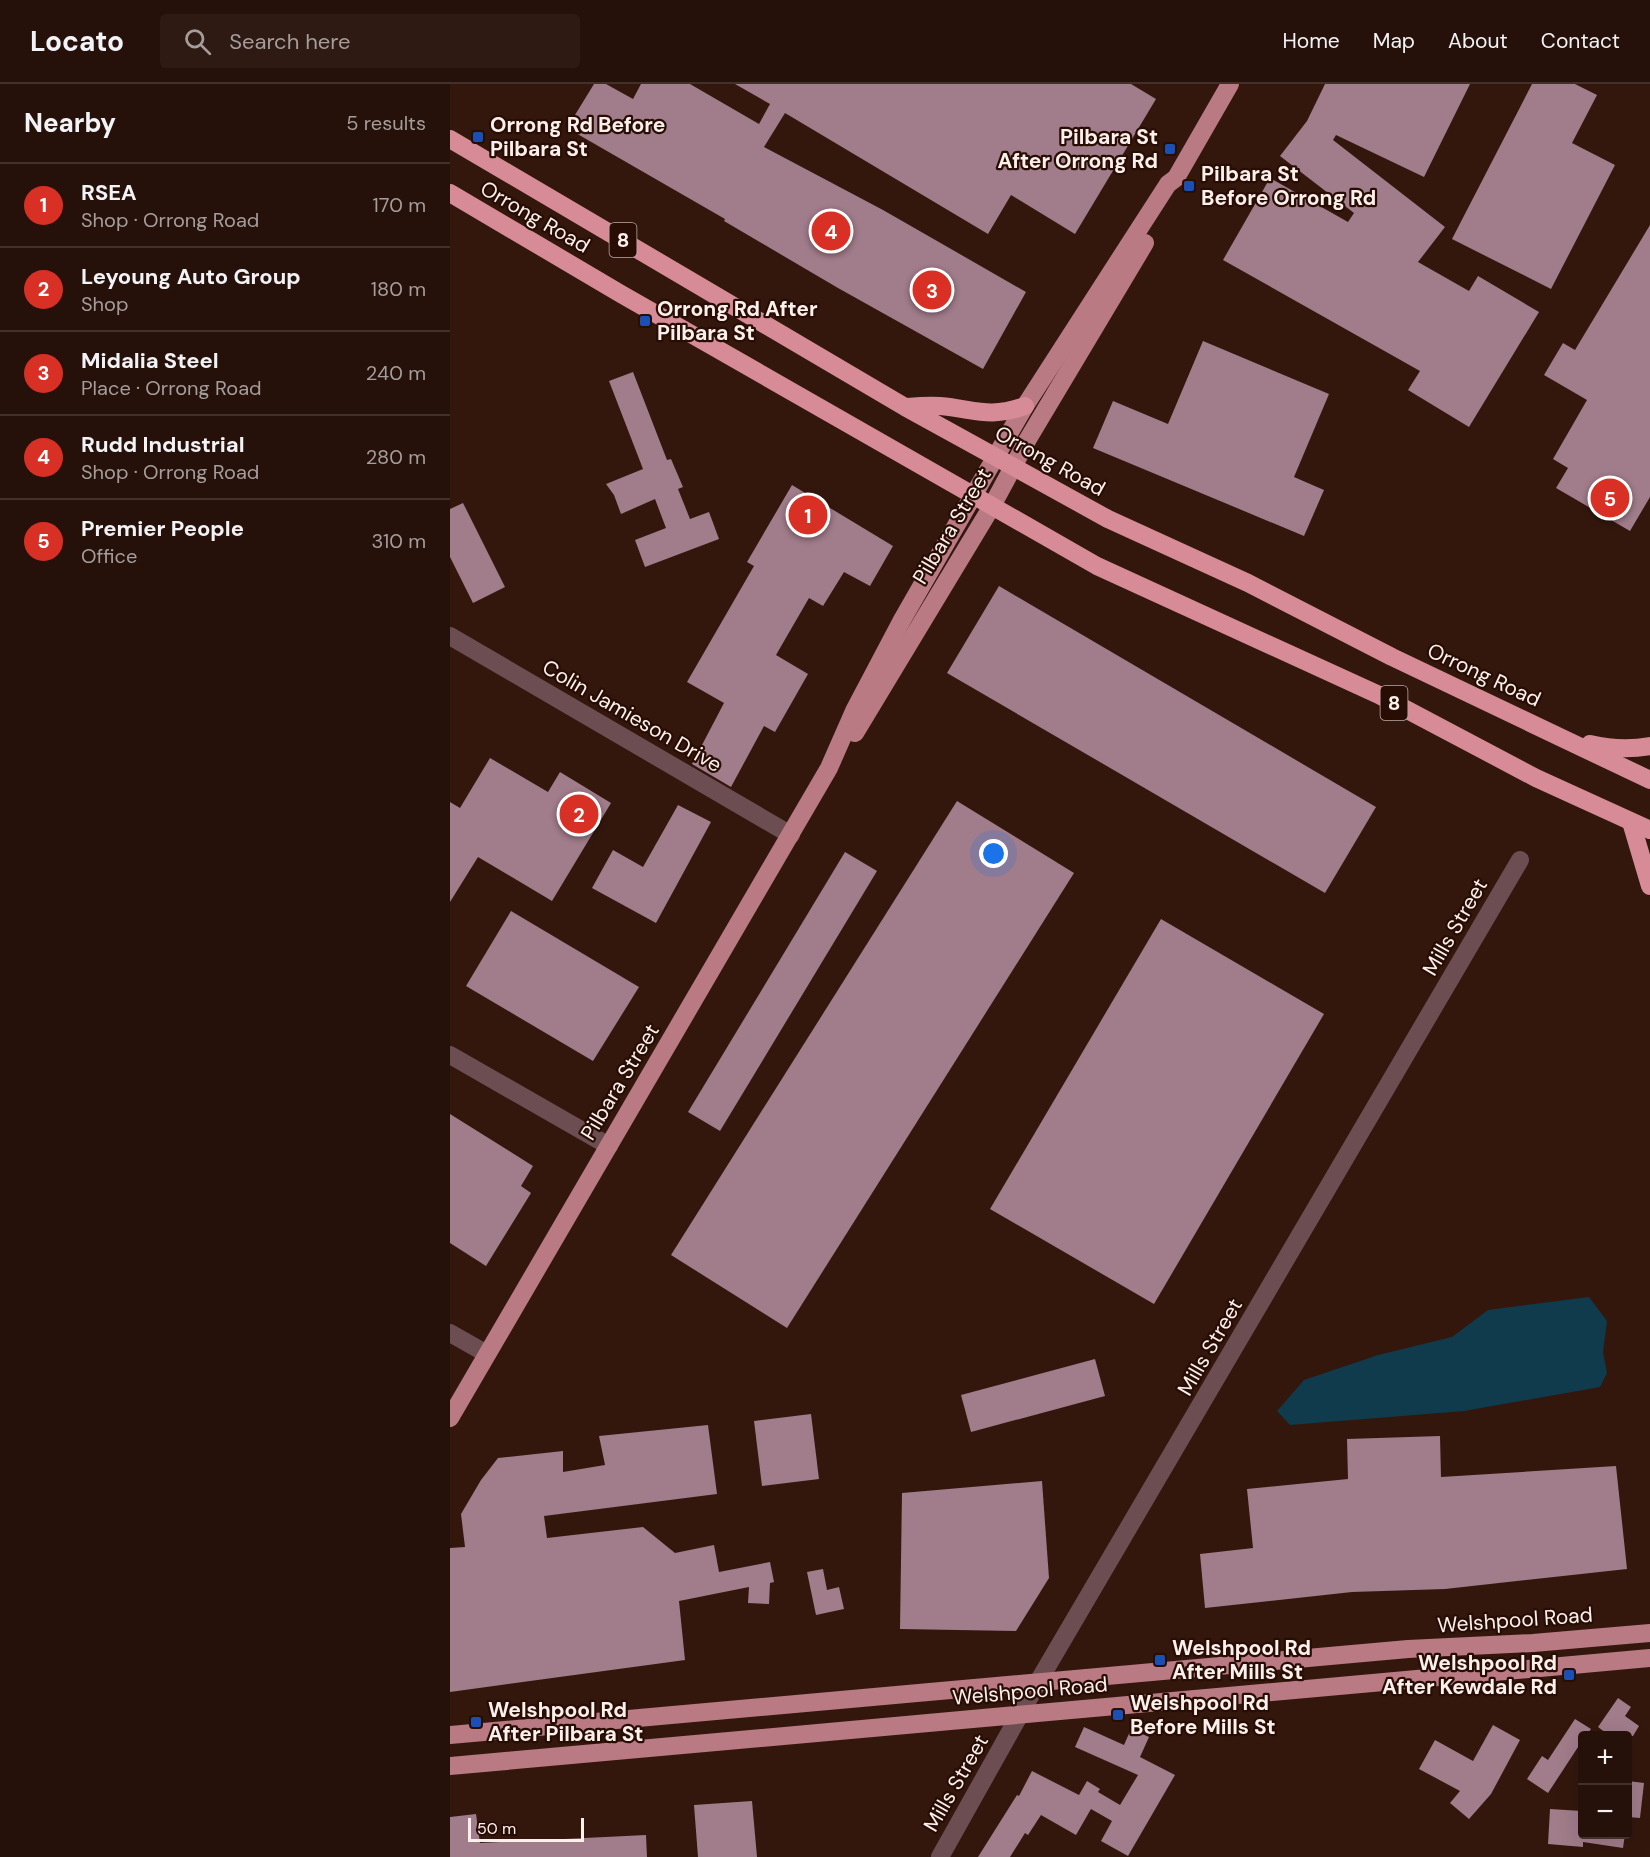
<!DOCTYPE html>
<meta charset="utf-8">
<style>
:root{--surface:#26110a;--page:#2e1a13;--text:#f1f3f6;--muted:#a49d9c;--line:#42312b;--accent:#d93025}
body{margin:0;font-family:"DM Sans",sans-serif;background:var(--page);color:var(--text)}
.controls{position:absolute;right:18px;bottom:18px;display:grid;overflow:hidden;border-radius:6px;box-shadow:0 6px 24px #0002}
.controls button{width:54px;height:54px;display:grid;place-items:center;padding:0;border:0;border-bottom:2px solid var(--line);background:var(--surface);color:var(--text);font:30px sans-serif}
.scale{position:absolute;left:18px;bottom:15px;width:116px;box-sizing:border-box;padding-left:6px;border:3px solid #fcf0ec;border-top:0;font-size:16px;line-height:21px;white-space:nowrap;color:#fcf0ec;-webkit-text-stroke:4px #280d05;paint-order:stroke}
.you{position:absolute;left:544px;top:770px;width:21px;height:21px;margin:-15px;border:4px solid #fff;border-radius:50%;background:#1a73e8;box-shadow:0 0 0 9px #1a73e833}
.badge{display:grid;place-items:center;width:39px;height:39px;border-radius:50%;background:var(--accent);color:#fff;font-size:20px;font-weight:700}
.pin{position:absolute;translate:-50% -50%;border:3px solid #fff;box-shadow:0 2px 6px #0006}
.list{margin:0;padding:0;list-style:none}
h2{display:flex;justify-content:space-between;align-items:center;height:78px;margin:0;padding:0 24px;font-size:26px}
h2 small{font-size:20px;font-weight:400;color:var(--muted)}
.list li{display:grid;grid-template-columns:39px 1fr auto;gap:18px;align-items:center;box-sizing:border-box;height:84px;padding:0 24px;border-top:2px solid var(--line)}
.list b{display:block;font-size:22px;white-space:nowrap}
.list p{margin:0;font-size:20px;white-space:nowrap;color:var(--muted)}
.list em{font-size:20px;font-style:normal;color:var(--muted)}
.icon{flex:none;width:33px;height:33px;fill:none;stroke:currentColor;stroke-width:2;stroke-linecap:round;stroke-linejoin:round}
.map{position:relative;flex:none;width:1200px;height:1773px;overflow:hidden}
header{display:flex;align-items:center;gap:36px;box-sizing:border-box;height:84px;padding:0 30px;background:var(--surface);border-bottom:2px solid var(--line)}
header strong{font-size:28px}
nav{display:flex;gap:33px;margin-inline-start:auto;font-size:21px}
.search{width:420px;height:54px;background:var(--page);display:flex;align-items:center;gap:15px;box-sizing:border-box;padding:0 21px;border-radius:6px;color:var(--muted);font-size:22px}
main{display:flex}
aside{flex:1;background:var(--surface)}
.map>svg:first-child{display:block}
</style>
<header>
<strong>Locato</strong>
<div class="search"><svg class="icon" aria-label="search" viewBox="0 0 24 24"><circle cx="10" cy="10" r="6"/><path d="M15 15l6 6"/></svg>Search here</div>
<nav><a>Home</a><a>Map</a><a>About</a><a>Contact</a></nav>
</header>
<main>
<aside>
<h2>Nearby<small>5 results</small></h2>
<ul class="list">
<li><span class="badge">1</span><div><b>RSEA</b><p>Shop · Orrong Road</p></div><em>170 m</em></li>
<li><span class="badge">2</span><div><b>Leyoung Auto Group</b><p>Shop</p></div><em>180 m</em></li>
<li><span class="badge">3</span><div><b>Midalia Steel</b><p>Place · Orrong Road</p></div><em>240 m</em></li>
<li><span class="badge">4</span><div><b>Rudd Industrial</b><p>Shop · Orrong Road</p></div><em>280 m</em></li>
<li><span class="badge">5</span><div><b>Premier People</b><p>Office</p></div><em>310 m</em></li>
</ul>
</aside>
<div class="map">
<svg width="1200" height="1773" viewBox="0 0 1200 1773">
<rect width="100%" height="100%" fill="#33170d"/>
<!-- water -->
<polygon fill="#0f3b4d" points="1139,1213 1157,1237 1153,1268 1157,1289 1150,1303 1014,1327 840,1341 827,1327 854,1296 928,1271 1002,1253 1038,1226"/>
<!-- building -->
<g fill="#a17c8a">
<polygon points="144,0 156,0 183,15 191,0 240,0 309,40 320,20 285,0 681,0 706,15 625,150 561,111 538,150 335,29 314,63 433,126 576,208 533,285 388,204 274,137 275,135 117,44"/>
<polygon points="875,0 1020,0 974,93 886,51 883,56 995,143 968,178 1019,207 1028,192 1089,228 1019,343 958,306 970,287 773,176 820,94 898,138 904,129 830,72 857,37"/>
<polygon points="1082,0 1125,0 1147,11 1122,59 1165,81 1101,205 1002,155"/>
<polygon points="1200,141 1200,413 1180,447 1106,404 1118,384 1103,375 1137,316 1094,291 1113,259 1125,266"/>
<polygon points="753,257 879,310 844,393 874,406 854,452 643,364 663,317 718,340"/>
<polygon points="183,288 217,376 221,375 233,403 228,405 240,435 259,428 269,455 195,483 185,456 216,444 205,415 171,430 164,411 156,400 193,385 159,297"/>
<polygon points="342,401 443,462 420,502 394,488 373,522 359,514 326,571 358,590 325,648 314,642 281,703 242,680 274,619 237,598 304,482 297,478"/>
<polygon points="13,419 55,503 23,519 0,473 0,425"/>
<polygon points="549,502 926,723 875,809 497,589"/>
<polygon points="40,674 98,708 110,688 161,719 102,817 28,773 0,818 0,718 10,724"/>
<polygon points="507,717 624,789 337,1244 221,1171"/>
<polygon points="228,721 261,738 206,839 142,804 163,766 193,783"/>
<polygon points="395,768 427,787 270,1047 238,1028"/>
<polygon points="61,827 189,903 143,977 16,902"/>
<polygon points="711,835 874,930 704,1220 540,1125"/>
<polygon points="0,1030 83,1082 71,1102 81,1109 36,1182 0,1159"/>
<polygon points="645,1275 655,1312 521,1348 511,1311"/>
<polygon points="361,1330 369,1395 312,1402 304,1337"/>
<polygon points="258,1341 267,1410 94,1432 97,1454 193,1443 225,1469 264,1461 269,1488 320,1478 324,1498 320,1499 319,1520 298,1519 299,1503 229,1517 235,1576 0,1608 0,1464 15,1463 11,1430 31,1396 48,1374 113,1367 113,1388 155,1381 149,1352"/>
<polygon points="990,1352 991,1393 1166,1382 1177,1485 995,1505 902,1508 755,1524 750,1470 803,1464 797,1405 898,1395 897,1355"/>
<polygon points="592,1397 599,1494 566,1547 450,1545 452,1409"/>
<polygon points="373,1485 377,1506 389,1503 394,1525 366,1531 357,1488"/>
<polygon points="1168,1614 1181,1623 1175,1632 1189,1642 1183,1652 1160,1652 1148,1643"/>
<polygon points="1125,1635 1141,1645 1136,1652 1132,1652 1132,1657 1098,1709 1077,1695 1092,1672 1098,1676"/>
<polygon points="1043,1641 1070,1656 1041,1710 1019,1735 1000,1719 1010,1707 969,1685 985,1656 1023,1677"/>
<polygon points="634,1643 674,1661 681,1645 699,1653 690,1673 725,1691 678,1772 651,1757 662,1737 641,1725 626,1751 591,1731 578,1751 575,1749 560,1773 528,1773 567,1711 569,1712 582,1687 629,1711 637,1697 650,1705 648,1708 670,1721 688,1691 625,1663"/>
<polygon points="1178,1697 1194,1699 1190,1734 1178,1733"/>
<polygon points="302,1717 307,1773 248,1773 244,1721"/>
<polygon points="1100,1725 1132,1727 1132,1750 1175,1750 1173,1764 1133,1758 1133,1763 1098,1760"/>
<polygon points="26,1730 30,1759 196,1751 197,1773 0,1773 0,1733"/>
</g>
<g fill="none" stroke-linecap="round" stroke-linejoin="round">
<!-- minor -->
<g stroke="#6c4d51" stroke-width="18">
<polyline points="0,552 341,751"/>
<polyline points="0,971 159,1062"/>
<polyline points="0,1249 37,1270"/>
<polyline points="490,1773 588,1598 1070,776"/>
</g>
<!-- major -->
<g stroke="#b97a83" stroke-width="18">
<polyline points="405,649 542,422 578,355 695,159"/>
<polyline points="0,1334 379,684 404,627 452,536 523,412 575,322 718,100 726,94 780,0"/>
<polyline points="0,1651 958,1565 1083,1559 1200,1549"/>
<polyline points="0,1682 1200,1574"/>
</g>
<!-- highway -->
<g stroke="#d78b97" stroke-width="18">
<polyline points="0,55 455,323 658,435 798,499 942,573 1200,696"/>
<polyline points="0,109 171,210 647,482 929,611 1086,694 1200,746"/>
<path d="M457,323C468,322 479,321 490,322C525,325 538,335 575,322"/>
<path d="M1140,660C1161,665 1179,666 1200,662"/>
<polyline points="1181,738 1200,802"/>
</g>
</g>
<!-- markers -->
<g fill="#1a4fb4" stroke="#280d05" stroke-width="2">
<rect x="22" y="47" width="12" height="12" rx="3"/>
<rect x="714" y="59" width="12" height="12" rx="3"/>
<rect x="733" y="96" width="12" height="12" rx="3"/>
<rect x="189" y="231" width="12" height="12" rx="3"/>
<rect x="704" y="1570" width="12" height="12" rx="3"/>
<rect x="1113" y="1585" width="12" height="12" rx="3"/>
<rect x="662" y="1625" width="12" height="12" rx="3"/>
<rect x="20" y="1632" width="12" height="12" rx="3"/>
</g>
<g text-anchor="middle" stroke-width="4.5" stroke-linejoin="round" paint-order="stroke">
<!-- shield labels -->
<g fill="#280d05" stroke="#bcaca7" stroke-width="1.5">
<rect x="159.5" y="139" width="27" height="34" rx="4.5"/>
<rect x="930.5" y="602" width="27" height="34" rx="4.5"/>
</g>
<g font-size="20" font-weight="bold" fill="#fcf0ec">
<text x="173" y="163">8</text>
<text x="944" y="626">8</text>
</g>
<!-- poi labels -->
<g font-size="21" font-weight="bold" fill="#fcf0ec" stroke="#280d05" text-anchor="start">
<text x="40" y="48">Orrong Rd Before<tspan x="40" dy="24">Pilbara St</tspan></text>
<text x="708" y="60" text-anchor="end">Pilbara St<tspan x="708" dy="24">After Orrong Rd</tspan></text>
<text x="751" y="97">Pilbara St<tspan x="751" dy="24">Before Orrong Rd</tspan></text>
<text x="207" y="232">Orrong Rd After<tspan x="207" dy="24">Pilbara St</tspan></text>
<text x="722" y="1571">Welshpool Rd<tspan x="722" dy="24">After Mills St</tspan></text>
<text x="1107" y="1586" text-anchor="end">Welshpool Rd<tspan x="1107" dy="24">After Kewdale Rd</tspan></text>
<text x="680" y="1626">Welshpool Rd<tspan x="680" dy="24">Before Mills St</tspan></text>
<text x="38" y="1633">Welshpool Rd<tspan x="38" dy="24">After Pilbara St</tspan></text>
</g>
<!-- street labels -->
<g font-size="21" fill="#fcf0ec" stroke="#280d05">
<text transform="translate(85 133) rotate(30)" y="7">Orrong Road</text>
<text transform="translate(600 377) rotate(29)" y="7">Orrong Road</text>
<text transform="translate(502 442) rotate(-59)" y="7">Pilbara Street</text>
<text transform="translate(1034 591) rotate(25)" y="7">Orrong Road</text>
<text transform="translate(182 632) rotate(30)" y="7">Colin Jamieson Drive</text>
<text transform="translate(1005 843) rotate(-60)" y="7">Mills Street</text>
<text transform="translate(170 998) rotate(-59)" y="7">Pilbara Street</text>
<text transform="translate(760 1263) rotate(-60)" y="7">Mills Street</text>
<text transform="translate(1065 1536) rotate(-4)" y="7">Welshpool Road</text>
<text transform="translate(580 1607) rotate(-5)" y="7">Welshpool Road</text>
<text transform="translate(506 1699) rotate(-60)" y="7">Mills Street</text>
</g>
</g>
</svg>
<div class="controls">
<button>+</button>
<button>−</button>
</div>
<div class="scale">50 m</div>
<div class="you"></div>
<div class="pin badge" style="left:358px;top:431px">1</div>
<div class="pin badge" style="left:129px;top:730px">2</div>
<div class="pin badge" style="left:482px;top:206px">3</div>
<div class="pin badge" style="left:381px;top:147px">4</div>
<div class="pin badge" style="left:1160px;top:414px">5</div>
</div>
</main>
